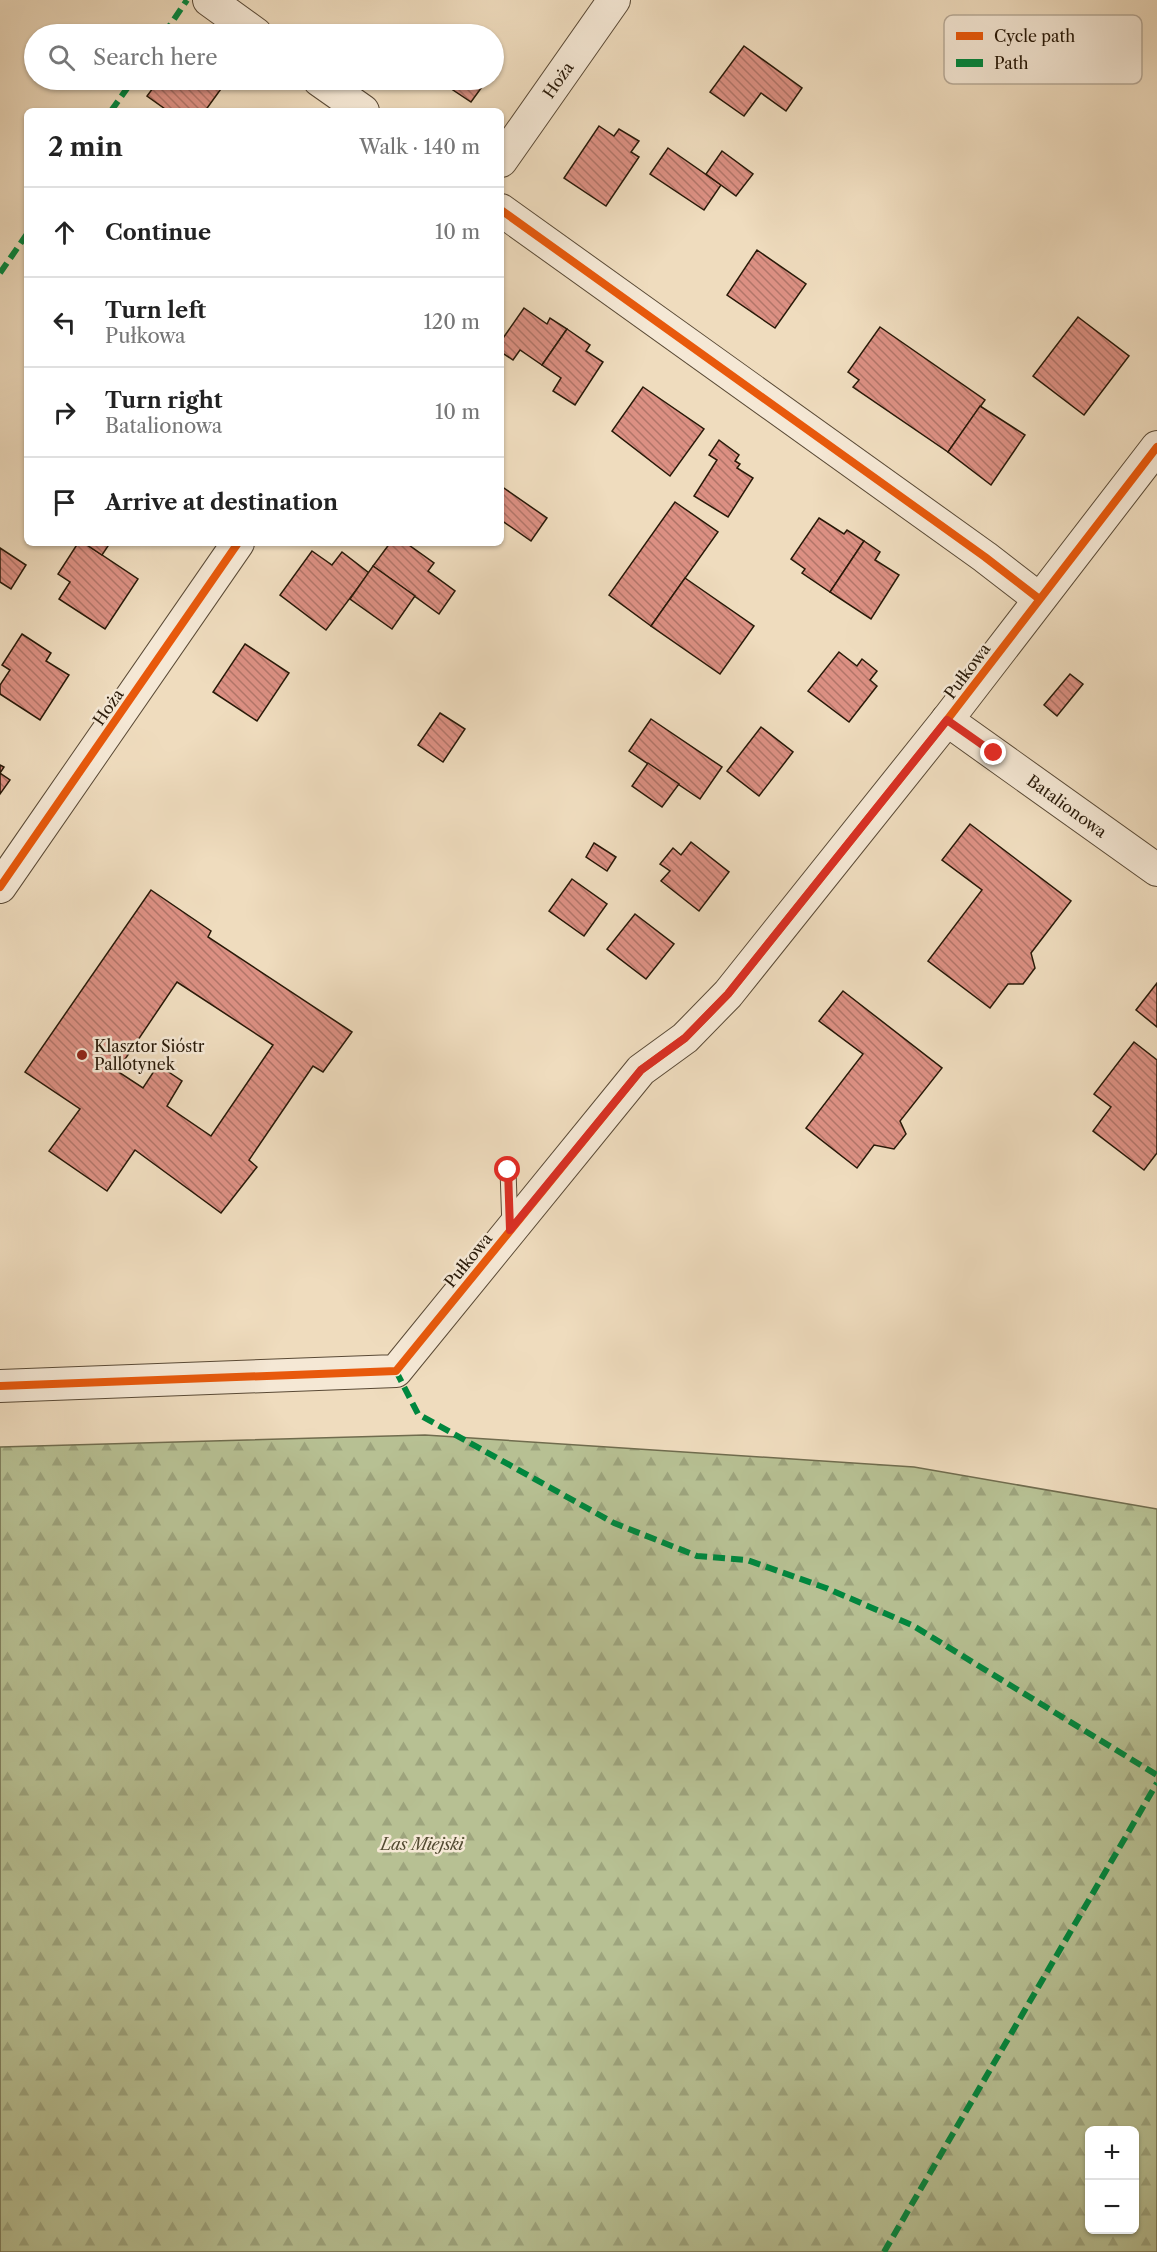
<!DOCTYPE html>
<meta charset="utf-8">
<style>
:root{--surface:#fff;--page:#f6f6f6;--text:#222;--muted:#767676;--line:#e0e0e0}
body{margin:0;font-family:"Libre Caslon Text",serif;background:var(--page);color:var(--text)}
.controls{position:absolute;right:18px;bottom:18px;display:grid;overflow:hidden;border-radius:9px;box-shadow:0 2px 4px #0004}
.controls button{width:54px;height:54px;display:grid;place-items:center;padding:0;border:0;border-bottom:2px solid var(--line);background:var(--surface);color:var(--text);font:30px sans-serif}
.stop{position:absolute;width:18px;height:18px;margin:-14px;border:4px solid #d93025;border-radius:50%;background:#fff}
.stop.end{background:#d93025;border-color:#fff;box-shadow:0 2px 6px #0008}
.list{margin:0;padding:0;list-style:none}
h2{display:flex;justify-content:space-between;align-items:center;height:78px;margin:0;padding:0 24px;font-size:26px}
h2 small{font-size:20px;font-weight:400;color:var(--muted)}
.list li{display:grid;grid-template-columns:39px 1fr auto;gap:18px;align-items:center;box-sizing:border-box;height:90px;padding:0 24px;border-top:2px solid var(--line)}
.list b{display:block;font-size:22px;white-space:nowrap}
.list p{margin:0;font-size:20px;white-space:nowrap;color:var(--muted)}
.list em{font-size:20px;font-style:normal;color:var(--muted)}
.icon{flex:none;width:33px;height:33px;fill:none;stroke:currentColor;stroke-width:2;stroke-linecap:round;stroke-linejoin:round}
.map{position:relative;flex:none;width:1157px;height:2252px;overflow:hidden}
.search{position:absolute;background:var(--surface);box-shadow:0 2px 4px #0004;left:24px;top:24px;width:480px;height:66px;display:flex;align-items:center;gap:15px;box-sizing:border-box;padding:0 21px;border-radius:33px;color:var(--muted);font-size:22px}
.panel{position:absolute;background:var(--surface);box-shadow:0 2px 4px #0004;left:24px;top:108px;width:480px;height:438px;border-radius:9px}
.map>svg:first-child{display:block}
</style>
<div class="map">
<svg width="1157" height="2252" viewBox="0 0 1157 2252">
<defs>
<pattern id="forest-firs" width="22" height="20" patternUnits="userSpaceOnUse" patternTransform="scale(1.5)"><rect width="22" height="20" fill="#b7c093"/><path d="M5 1l3.5 6h-7zM16 11l3.5 6h-7z" fill="#9da47d"/></pattern>
<pattern id="building-back-hatch" width="6" height="6" patternUnits="userSpaceOnUse" patternTransform="scale(1.5)"><rect width="6" height="6" fill="#dc9083"/><path d="M-1 5l2 2M0 0l6 6M5-1l2 2" fill="none" stroke="#b27569"/></pattern>
</defs>
<rect width="100%" height="100%" fill="#efdcbe"/>
<filter id="stains"><feTurbulence type="fractalNoise" baseFrequency=".00333" numOctaves="4"/><feColorMatrix values="0 0 0 0 .2 0 0 0 0 .09 0 0 0 0 .02 0 0 0 .5 -.17"/></filter>
<radialGradient id="worn" r=".72"><stop offset=".6" stop-color="#630" stop-opacity="0"/><stop offset="1" stop-color="#630" stop-opacity=".3"/></radialGradient>
<!-- forest -->
<path fill="url(#forest-firs)" stroke="#706c4e" stroke-width="1.5" fill-rule="evenodd" d="M425,1435L914,1467L1157,1509V2252H0V1447ZM1090,2130H1134V2230H1090Z"/>
<!-- building -->
<g fill="url(#building-back-hatch)" stroke="#281908" stroke-width="1.5" fill-rule="evenodd">
<polygon points="744,46 802,88 786,111 761,93 744,116 710,92"/>
<polygon points="159,80 223,80 226,82 205,111 168,111 147,96"/>
<polygon points="438,80 487,80 471,102"/>
<polygon points="599,126 614,136 619,129 639,141 631,152 639,157 606,206 564,178"/>
<polygon points="668,148 721,185 704,210 650,174"/>
<polygon points="722,151 753,174 736,196 706,174"/>
<polygon points="757,250 806,284 775,328 727,295"/>
<polygon points="524,308 547,324 550,318 567,329 542,365 520,350 513,360 501,352 501,341"/>
<polygon points="1078,317 1129,356 1084,415 1033,376"/>
<polygon points="880,327 985,400 948,452 853,387 859,380 848,372"/>
<polygon points="567,329 590,345 586,351 603,362 575,405 553,391 561,378 542,365"/>
<polygon points="643,387 704,429 670,476 612,431"/>
<polygon points="980,406 1025,435 991,485 948,452"/>
<polygon points="719,440 739,455 735,461 740,464 737,468 753,478 728,517 694,496 717,460 709,455"/>
<polygon points="501,486 547,518 531,541 501,520"/>
<polygon points="675,502 718,532 651,626 609,595"/>
<polygon points="819,518 844,534 847,530 864,541 830,592 802,573 805,569 791,559"/>
<polygon points="864,541 880,552 875,560 899,575 871,619 830,592"/>
<polygon points="78,543 84,543 138,579 105,629 59,599 70,582 58,574"/>
<polygon points="84,543 110,543 102,555"/>
<polygon points="390,543 406,543 434,563 428,571 455,591 439,614 373,566"/>
<polygon points="0,548 26,565 11,589 0,582"/>
<polygon points="312,551 332,565 342,552 369,573 326,630 280,595"/>
<polygon points="373,566 415,596 392,629 350,599"/>
<polygon points="685,578 754,626 720,674 651,626"/>
<polygon points="22,634 51,653 46,661 69,675 40,720 0,694 0,685 10,670 2,665"/>
<polygon points="245,644 289,673 257,721 213,692"/>
<polygon points="839,652 857,666 862,659 877,671 870,680 877,686 849,722 808,691"/>
<polygon points="1070,674 1083,684 1057,716 1044,705"/>
<polygon points="440,713 465,729 443,762 418,745"/>
<polygon points="651,719 722,767 700,799 629,751"/>
<polygon points="761,727 793,752 759,796 727,771"/>
<polygon points="648,763 679,784 662,807 632,786"/>
<polygon points="0,765 4,767 0,773 10,780 0,794"/>
<polygon points="970,824 1071,901 1031,953 1035,968 1023,984 1008,984 990,1008 928,961 982,890 942,860"/>
<polygon points="691,842 729,872 699,911 661,881 670,871 660,864 673,848 681,855"/>
<polygon points="594,843 616,857 607,871 586,857"/>
<polygon points="572,879 607,904 584,936 549,911"/>
<path d="M151,890L211,931L208,937L352,1032L323,1072L313,1066L249,1160L257,1167L221,1213L135,1150L107,1191L49,1151L80,1109L25,1072ZM177,982L273,1045L211,1136L167,1106L182,1081L158,1065L143,1088L117,1071Z"/>
<polygon points="635,914 674,944 646,979 607,949"/>
<polygon points="1157,983 1157,1027 1136,1010"/>
<polygon points="843,991 942,1068 900,1121 906,1134 894,1149 874,1145 857,1168 806,1128 863,1054 819,1021"/>
<polygon points="1134,1042 1157,1060 1157,1153 1144,1170 1093,1131 1111,1107 1094,1094"/>
</g>
<g fill="none" stroke-linecap="round" stroke-linejoin="round">
<defs>
<polyline id="lane" points="508,1170 510,1228"/>
<g id="street">
<polyline points="209,0 256,34"/>
<polyline points="319,80 363,111"/>
<polyline points="501,161 614,0"/>
<polyline points="501,210 985,557 1038,598"/>
<polyline points="947,720 1157,870"/>
<polyline points="0,887 238,543"/>
<polyline points="0,1386 396,1371 641,1070 685,1038 728,994 947,720 1157,447"/>
</g>
</defs>
<!-- lane casing -->
<use href="#lane" stroke="#5a4a36" stroke-width="17"/>
<!-- street casing -->
<use href="#street" stroke="#5a4a36" stroke-width="34"/>
<!-- lane -->
<use href="#lane" stroke="#f5e8d5" stroke-width="15"/>
<!-- street -->
<use href="#street" stroke="#f5e8d5" stroke-width="32"/>
<!-- quiet -->
<g stroke="#00873e" stroke-width="6" stroke-dasharray="12 6" stroke-linecap="butt">
<polyline points="164,34 187,0"/>
<polyline points="111,111 133,80"/>
<polyline points="0,273 27,234"/>
<polyline points="396,1371 418,1414 614,1523 697,1556 747,1560 826,1588 912,1625 1157,1775"/>
<polyline points="884,2252 1157,1783"/>
</g>
<defs>
<g id="cycleway">
<polyline points="501,210 985,557 1038,598"/>
<polyline points="0,887 238,543"/>
<polyline points="0,1386 396,1371 641,1070 685,1038 728,994 947,720 1157,447"/>
</g>
</defs>
<!-- cycleway casing -->
<use href="#cycleway" stroke="#f5e8d5" stroke-width="11"/>
<!-- cycleway -->
<use href="#cycleway" stroke="#e8590c" stroke-width="8"/>
</g>
<g fill="none" stroke-linecap="round" stroke-linejoin="round">
<!-- route -->
<polyline stroke="#d93025" stroke-width="8" points="508,1170 510,1230 641,1070 685,1038 728,994 947,720 994,753"/>
</g>
<!-- markers -->
<circle fill="#8f2418" stroke="#f5e8d5" stroke-width="2" cx="82" cy="1055" r="6"/>
<g text-anchor="middle" stroke-width="5" stroke-linejoin="round" paint-order="stroke">
<!-- street labels -->
<g font-size="16" fill="#281908" stroke="#f5e8d5">
<text transform="translate(558 80) rotate(-55)" y="6">Hoża</text>
<text transform="translate(967 671) rotate(-53)" y="6">Pułkowa</text>
<text transform="translate(108 707) rotate(-55)" y="6">Hoża</text>
<text transform="translate(1067 806) rotate(36)" y="6">Batalionowa</text>
<text transform="translate(468 1260) rotate(-51)" y="6">Pułkowa</text>
</g>
<!-- poi labels -->
<g font-size="16" fill="#281908" stroke="#f5e8d5" text-anchor="start">
<text x="94" y="1052">Klasztor Sióstr<tspan x="94" dy="18">Pallotynek</tspan></text>
</g>
<!-- park labels -->
<g font-size="16" font-style="italic" fill="#534b32" stroke="#f5e8d5">
<text x="422" y="1850">Las Miejski</text>
</g>
</g>
<!-- legend -->
<rect x="944" y="15" width="198" height="69" rx="9" fill="#f5e8d5" stroke="#b8aa98" stroke-width="1.5"/>
<rect x="956" y="32" width="27" height="8" fill="#e8590c"/>
<rect x="956" y="59" width="27" height="8" fill="#00873e"/>
<g font-size="16" fill="#281908">
<text x="994" y="42">Cycle path</text>
<text x="994" y="69">Path</text>
</g>
<rect width="100%" height="100%" filter="url(#stains)"/>
<rect width="100%" height="100%" fill="url(#worn)"/>
</svg>
<div class="controls">
<button>+</button>
<button>−</button>
</div>
<div class="stop" style="left:508px;top:1170px"></div>
<div class="stop end" style="left:994px;top:753px"></div>
<div class="search"><svg class="icon" aria-label="search" viewBox="0 0 24 24"><circle cx="10" cy="10" r="6"/><path d="M15 15l6 6"/></svg>Search here</div>
<section class="panel">
<h2>2 min<small>Walk · 140 m</small></h2>
<ul class="list">
<li><svg class="icon" aria-label="ahead" viewBox="0 0 24 24"><path d="M12 20V5M6 11l6-6 6 6"/></svg><div><b>Continue</b></div><em>10 m</em></li>
<li><svg class="icon" aria-label="left" viewBox="0 0 24 24"><path d="M17 20v-9H6M10 6l-5 5 5 5"/></svg><div><b>Turn left</b><p>Pułkowa</p></div><em>120 m</em></li>
<li><svg class="icon" aria-label="right" viewBox="0 0 24 24"><path d="M7 20v-9h11M14 6l5 5-5 5"/></svg><div><b>Turn right</b><p>Batalionowa</p></div><em>10 m</em></li>
<li><svg class="icon" aria-label="arrive" viewBox="0 0 24 24"><path d="M6 21V4h12l-3 4 3 4H6"/></svg><div><b>Arrive at destination</b></div></li>
</ul>
</section>
</div>
